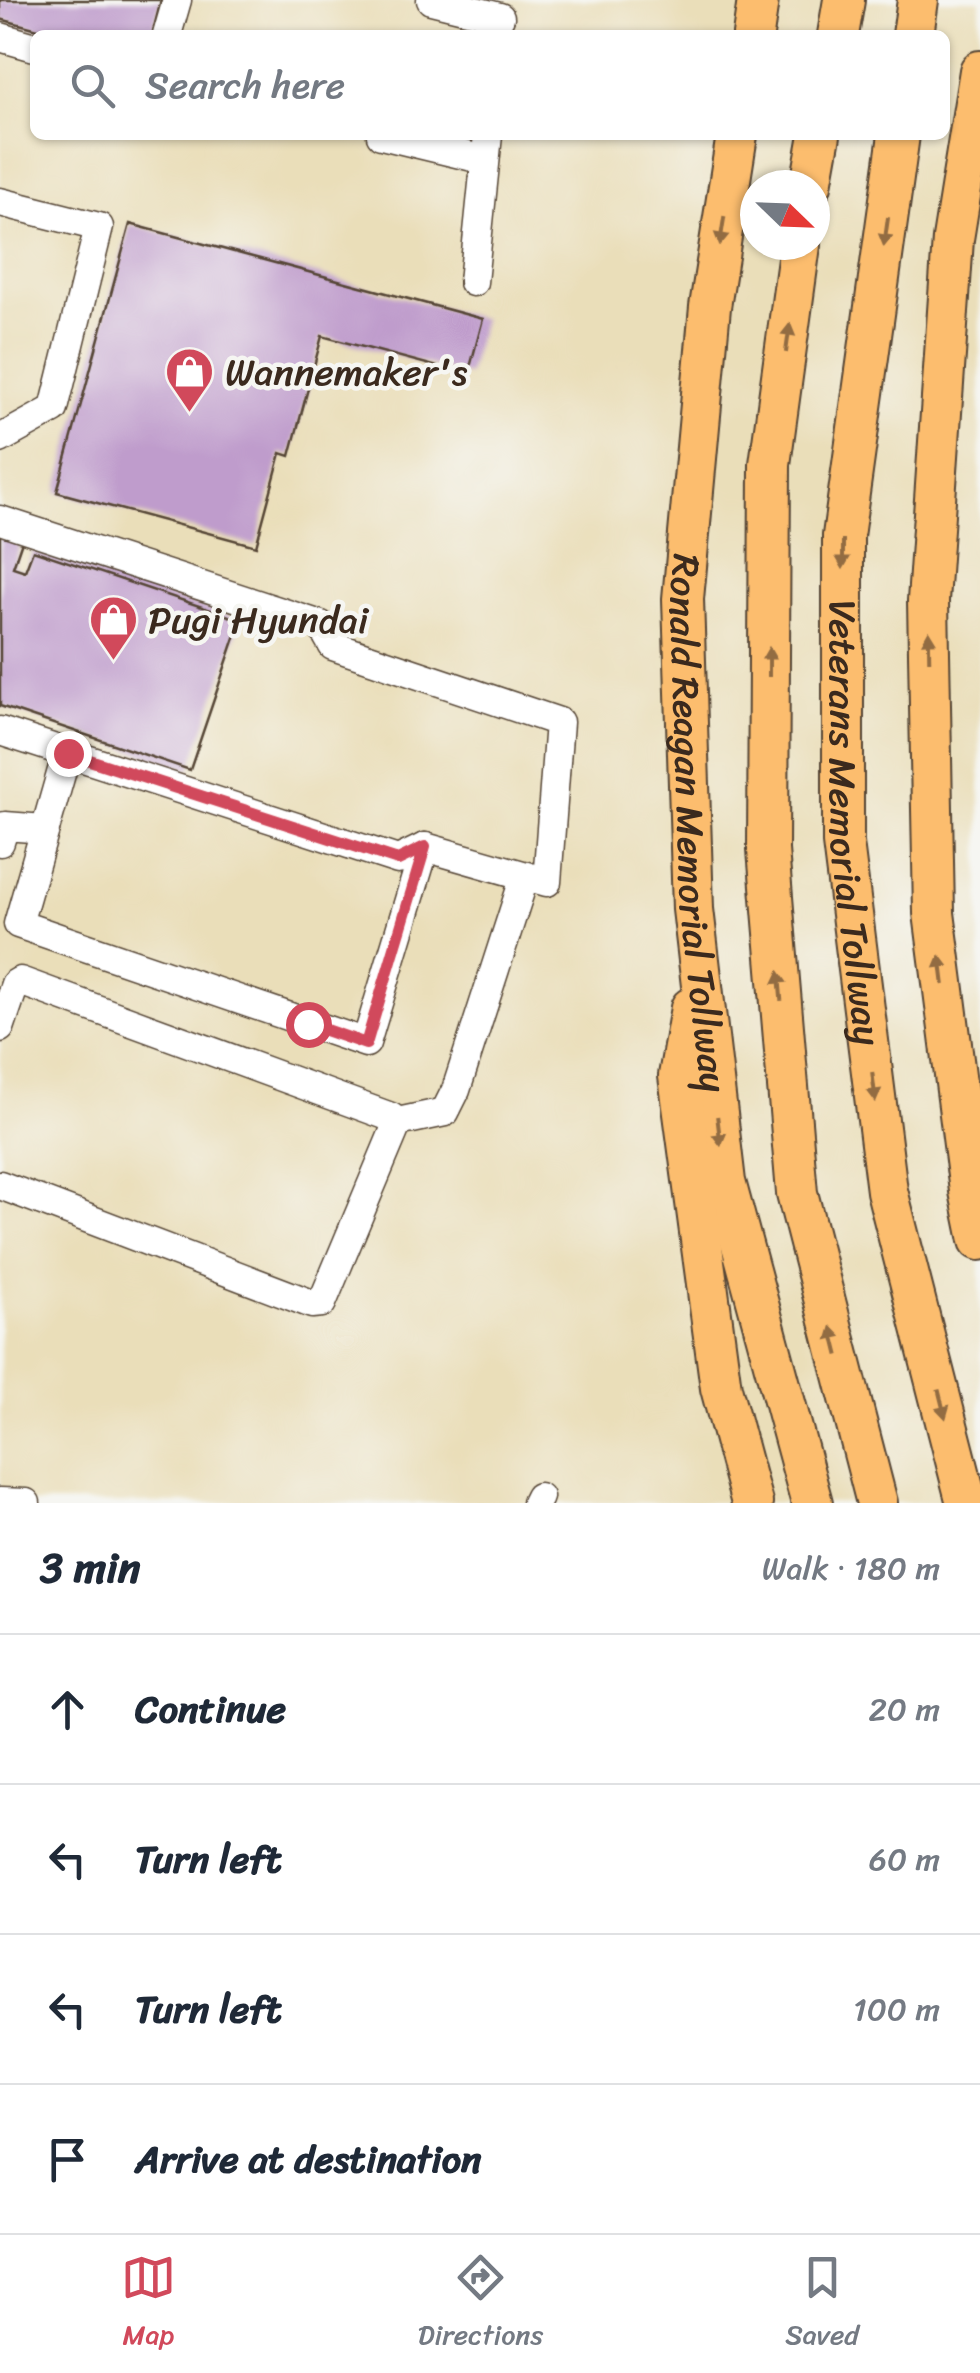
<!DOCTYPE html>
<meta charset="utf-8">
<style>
:root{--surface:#fff;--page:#f6f6f7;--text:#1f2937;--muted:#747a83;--line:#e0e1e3;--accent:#d1495b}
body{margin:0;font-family:Sriracha,sans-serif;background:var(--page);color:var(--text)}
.compass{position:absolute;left:740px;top:170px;width:90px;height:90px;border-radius:50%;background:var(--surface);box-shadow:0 2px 8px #0004;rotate:113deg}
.stop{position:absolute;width:30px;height:30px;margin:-22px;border:8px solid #d1495b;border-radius:50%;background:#fff}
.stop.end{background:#d1495b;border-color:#fff;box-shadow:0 2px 10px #0008}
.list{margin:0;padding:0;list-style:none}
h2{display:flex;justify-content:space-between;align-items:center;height:130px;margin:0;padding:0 40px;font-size:42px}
h2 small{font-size:32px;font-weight:400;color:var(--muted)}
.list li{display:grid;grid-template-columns:65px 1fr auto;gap:30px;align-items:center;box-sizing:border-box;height:150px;padding:0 40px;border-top:2px solid var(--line)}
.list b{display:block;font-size:38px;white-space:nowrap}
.list em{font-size:32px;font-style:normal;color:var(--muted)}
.icon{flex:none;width:55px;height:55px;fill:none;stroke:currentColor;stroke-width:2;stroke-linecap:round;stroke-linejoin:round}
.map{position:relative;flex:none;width:980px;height:1503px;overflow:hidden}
.search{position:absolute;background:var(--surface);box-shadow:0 2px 8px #0004;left:30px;right:30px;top:30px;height:110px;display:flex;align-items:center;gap:25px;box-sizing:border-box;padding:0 35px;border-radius:15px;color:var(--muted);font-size:38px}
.sheet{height:730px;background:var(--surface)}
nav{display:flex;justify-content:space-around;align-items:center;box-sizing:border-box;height:140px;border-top:2px solid var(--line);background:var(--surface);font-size:28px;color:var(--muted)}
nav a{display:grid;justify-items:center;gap:5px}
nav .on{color:var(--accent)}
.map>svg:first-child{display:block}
</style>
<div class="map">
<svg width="980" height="1503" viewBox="0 0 980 1503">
<rect width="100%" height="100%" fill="#f6f6f2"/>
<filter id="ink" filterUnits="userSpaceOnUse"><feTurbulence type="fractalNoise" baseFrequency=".01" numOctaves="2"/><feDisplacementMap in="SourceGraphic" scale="20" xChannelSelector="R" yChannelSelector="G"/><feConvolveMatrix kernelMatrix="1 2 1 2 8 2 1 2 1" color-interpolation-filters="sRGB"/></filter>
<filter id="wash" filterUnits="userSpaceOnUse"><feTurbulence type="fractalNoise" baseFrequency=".0048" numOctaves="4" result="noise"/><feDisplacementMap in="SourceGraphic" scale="40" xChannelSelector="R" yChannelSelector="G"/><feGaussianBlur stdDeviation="2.25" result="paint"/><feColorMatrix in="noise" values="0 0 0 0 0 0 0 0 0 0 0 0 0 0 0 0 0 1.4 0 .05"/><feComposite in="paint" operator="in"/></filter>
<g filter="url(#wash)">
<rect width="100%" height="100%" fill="#eadeb9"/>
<g id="blocks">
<!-- building -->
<g fill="#bf9ccc">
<polygon points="0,0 161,0 152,35 61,35 0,19"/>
<polygon points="130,224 483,319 468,375 322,336 290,456 281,453 256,546 57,492"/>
<polygon points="0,534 22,541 13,567 25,571 33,550 241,620 190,770 0,706"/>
</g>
</g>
</g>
<g filter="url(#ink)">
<use href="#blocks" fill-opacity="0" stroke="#554535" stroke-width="2.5"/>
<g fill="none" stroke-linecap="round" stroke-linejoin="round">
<defs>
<g id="minor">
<polyline points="431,0 500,17"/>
<polyline points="167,35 177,0"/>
<polyline points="0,37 35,47"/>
<polyline points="381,135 485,160"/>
<polyline points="0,202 99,227 54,409 0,439"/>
<polyline points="473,282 488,135"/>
<polyline points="0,520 321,625 333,646 559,722 547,882 425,847 398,860 0,731"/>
<polyline points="67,753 18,924 366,1043 425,847"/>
<polyline points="0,842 5,826 45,829"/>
<polyline points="0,1028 15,984 20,981 391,1117 395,1129 322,1303 312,1304 0,1185"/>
<polyline points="393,1123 445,1112 456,1090 525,876"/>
<polyline points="0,1502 26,1503"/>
<polyline points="536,1503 539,1497"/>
</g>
<g id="highway">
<polyline points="753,35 758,0"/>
<polyline points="838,35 844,0"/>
<polyline points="913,35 918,0"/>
<polyline points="980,71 953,239 928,601 934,913 970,1191 980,1240"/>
<path id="s1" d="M737,135L710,307L683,599L693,909L725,1182L812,1503"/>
<path id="s2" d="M899,135L843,536V843L887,1191L967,1503"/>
<polyline points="811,185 820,135"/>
<polyline points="800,245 770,464 768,850 797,1193 877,1503"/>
<polyline points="691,1008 679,1076 721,1388 752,1503"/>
</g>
</defs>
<!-- minor casing -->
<use href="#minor" stroke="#554535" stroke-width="31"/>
<!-- highway casing -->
<use href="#highway" stroke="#554535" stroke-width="44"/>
<!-- minor -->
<use href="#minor" stroke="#fff" stroke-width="28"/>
<!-- highway -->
<use href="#highway" stroke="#fcbd6e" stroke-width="40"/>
</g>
<!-- one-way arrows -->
<defs><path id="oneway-solid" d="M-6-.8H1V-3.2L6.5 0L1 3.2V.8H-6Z" transform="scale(2.5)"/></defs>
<g fill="#926c42">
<use href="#oneway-solid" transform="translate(722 231) rotate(99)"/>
<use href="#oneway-solid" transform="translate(886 232) rotate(98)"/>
<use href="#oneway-solid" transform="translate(788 338) rotate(-82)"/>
<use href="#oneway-solid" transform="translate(843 554) rotate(90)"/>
<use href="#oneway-solid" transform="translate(929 646) rotate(-91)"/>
<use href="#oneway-solid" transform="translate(769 662) rotate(-90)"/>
<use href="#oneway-solid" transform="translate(942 970) rotate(-97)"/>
<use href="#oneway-solid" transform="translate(780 986) rotate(-95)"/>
<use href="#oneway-solid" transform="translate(874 1087) rotate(83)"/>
<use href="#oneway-solid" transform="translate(719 1131) rotate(83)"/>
<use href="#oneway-solid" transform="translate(835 1341) rotate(-104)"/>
<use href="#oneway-solid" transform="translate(942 1404) rotate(76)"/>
</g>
</g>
<g fill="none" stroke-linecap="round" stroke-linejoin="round" filter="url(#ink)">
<!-- route -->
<polyline stroke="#d1495b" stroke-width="12" points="68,753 398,860 425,847 366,1044 308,1024"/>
</g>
<!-- icons -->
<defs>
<symbol id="shop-pin" viewBox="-11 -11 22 30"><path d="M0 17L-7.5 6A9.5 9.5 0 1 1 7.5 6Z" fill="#d1495b" stroke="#f6f6f2"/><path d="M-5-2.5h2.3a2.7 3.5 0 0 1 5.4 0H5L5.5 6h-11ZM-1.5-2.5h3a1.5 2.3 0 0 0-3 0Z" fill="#fff"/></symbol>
</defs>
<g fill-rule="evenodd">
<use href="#shop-pin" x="162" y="344" width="55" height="75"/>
<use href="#shop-pin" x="86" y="592" width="55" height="75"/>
</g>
<g text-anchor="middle" stroke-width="9" stroke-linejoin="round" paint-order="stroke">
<!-- poi labels -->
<g font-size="38" fill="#3b2a1e" stroke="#f6f6f2" text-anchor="start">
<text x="225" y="385">Wannemaker's</text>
<text x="148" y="633">Pugi Hyundai</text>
</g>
<!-- street labels -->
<g font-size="38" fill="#3b2a1e" stroke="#f6f6f2">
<text dy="13" stroke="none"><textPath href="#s2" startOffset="692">Veterans Memorial Tollway</textPath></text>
<text dy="13" stroke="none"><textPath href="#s1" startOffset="692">Ronald Reagan Memorial Tollway</textPath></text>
</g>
</g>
</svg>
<svg class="compass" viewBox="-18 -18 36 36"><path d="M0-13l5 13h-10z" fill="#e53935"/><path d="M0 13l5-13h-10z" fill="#747a83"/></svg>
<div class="stop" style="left:308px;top:1024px"></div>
<div class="stop end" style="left:68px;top:753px"></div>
<div class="search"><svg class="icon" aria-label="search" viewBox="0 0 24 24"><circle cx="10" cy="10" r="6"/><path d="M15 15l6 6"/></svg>Search here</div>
</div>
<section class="sheet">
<h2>3 min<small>Walk · 180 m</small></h2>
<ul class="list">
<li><svg class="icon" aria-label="ahead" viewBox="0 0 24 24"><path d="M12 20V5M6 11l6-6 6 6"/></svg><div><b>Continue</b></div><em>20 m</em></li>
<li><svg class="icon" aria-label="left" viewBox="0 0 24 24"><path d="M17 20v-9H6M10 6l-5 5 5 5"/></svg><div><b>Turn left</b></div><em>60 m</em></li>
<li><svg class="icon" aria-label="left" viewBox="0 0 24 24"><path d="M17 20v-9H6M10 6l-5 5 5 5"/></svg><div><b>Turn left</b></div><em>100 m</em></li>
<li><svg class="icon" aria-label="arrive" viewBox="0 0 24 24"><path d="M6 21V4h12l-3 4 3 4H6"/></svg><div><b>Arrive at destination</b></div></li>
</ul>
</section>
<nav>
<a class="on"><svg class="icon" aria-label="map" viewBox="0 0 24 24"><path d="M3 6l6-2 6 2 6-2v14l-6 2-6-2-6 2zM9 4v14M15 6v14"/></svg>Map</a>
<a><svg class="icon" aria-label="directions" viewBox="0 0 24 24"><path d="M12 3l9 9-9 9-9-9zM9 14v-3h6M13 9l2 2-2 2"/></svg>Directions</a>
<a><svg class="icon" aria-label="saved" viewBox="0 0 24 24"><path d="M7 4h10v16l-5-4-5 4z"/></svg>Saved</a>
</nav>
